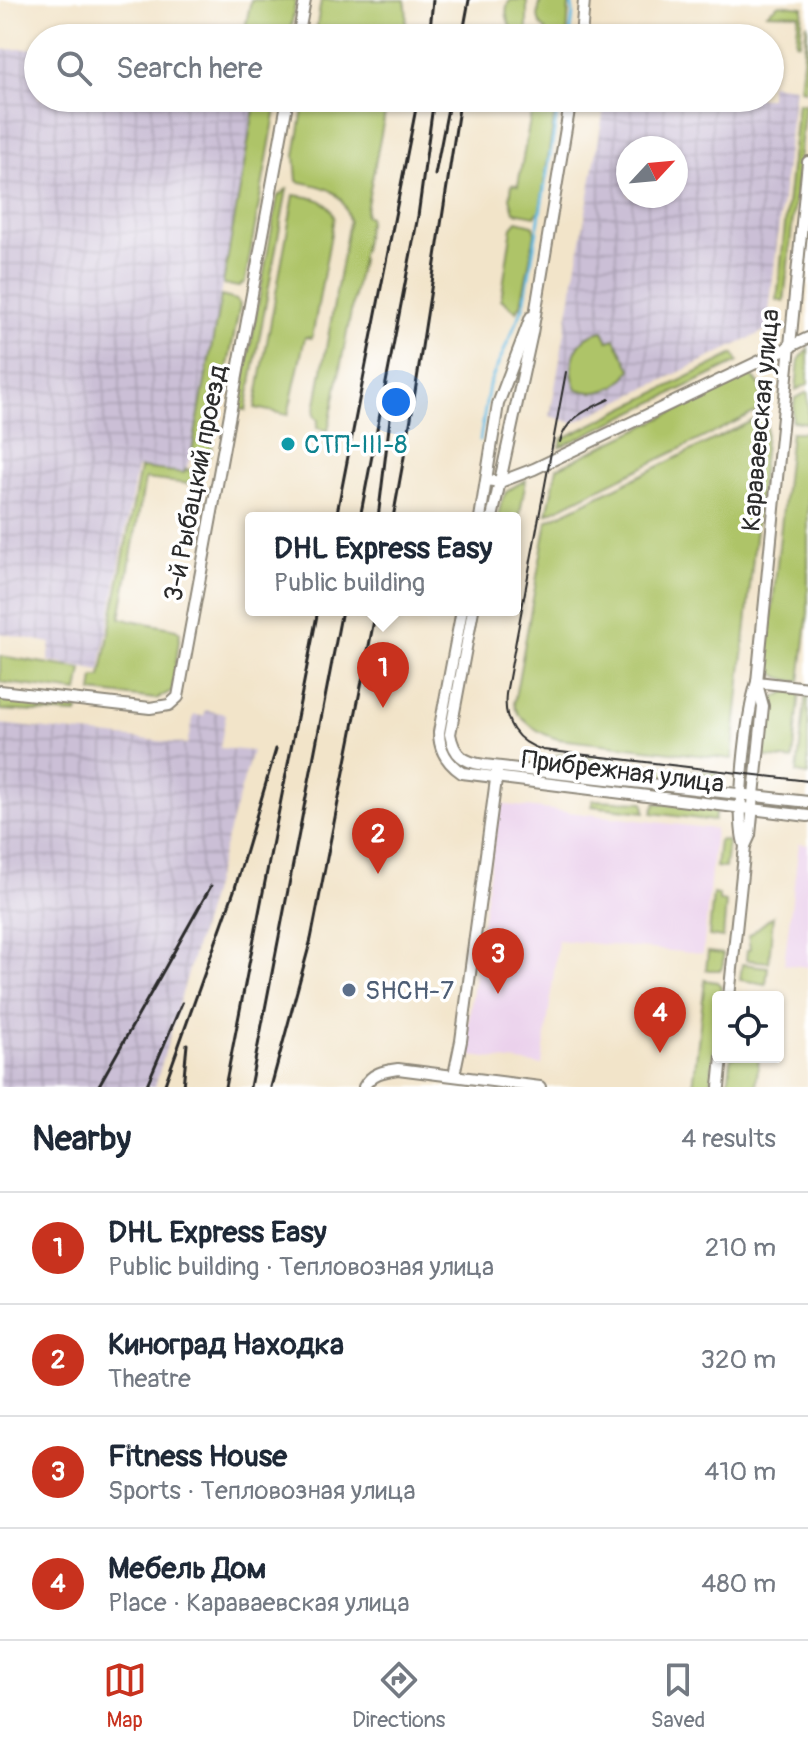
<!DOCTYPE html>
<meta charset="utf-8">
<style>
:root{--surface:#fff;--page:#f2f2f3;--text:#1f2937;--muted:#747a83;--line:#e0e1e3;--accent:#c8321e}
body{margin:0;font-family:Pangolin,sans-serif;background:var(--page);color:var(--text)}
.controls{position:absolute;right:24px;bottom:24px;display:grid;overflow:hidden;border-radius:8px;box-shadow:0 2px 6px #0004}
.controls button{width:72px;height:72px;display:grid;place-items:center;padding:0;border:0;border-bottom:2px solid var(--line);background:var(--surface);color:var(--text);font:40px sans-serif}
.compass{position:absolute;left:616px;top:136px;width:72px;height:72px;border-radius:50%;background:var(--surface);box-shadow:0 2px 6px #0004;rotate:64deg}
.you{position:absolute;left:396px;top:402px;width:28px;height:28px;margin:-20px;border:6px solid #fff;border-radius:50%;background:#1a73e8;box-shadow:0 0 0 12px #1a73e833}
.badge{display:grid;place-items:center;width:52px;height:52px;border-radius:50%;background:var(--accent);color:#fff;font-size:26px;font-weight:700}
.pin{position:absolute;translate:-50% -66px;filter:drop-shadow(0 2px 4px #0008)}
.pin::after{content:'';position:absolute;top:42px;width:28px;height:24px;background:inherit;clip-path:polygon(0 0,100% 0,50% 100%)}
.popup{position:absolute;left:245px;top:512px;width:276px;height:104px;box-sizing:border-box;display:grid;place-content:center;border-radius:8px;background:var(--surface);filter:drop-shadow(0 2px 6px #0005);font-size:26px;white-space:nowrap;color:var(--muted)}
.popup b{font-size:30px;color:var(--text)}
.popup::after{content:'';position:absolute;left:50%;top:100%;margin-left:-16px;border:16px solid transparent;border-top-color:var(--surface)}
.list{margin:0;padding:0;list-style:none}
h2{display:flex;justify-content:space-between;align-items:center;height:104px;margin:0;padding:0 32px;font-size:34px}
h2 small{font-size:26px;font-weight:400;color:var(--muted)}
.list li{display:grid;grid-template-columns:52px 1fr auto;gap:24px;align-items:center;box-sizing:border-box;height:112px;padding:0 32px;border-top:2px solid var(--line)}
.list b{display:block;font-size:30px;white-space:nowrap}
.list p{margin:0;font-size:26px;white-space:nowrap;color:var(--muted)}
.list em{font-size:26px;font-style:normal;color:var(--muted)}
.icon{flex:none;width:44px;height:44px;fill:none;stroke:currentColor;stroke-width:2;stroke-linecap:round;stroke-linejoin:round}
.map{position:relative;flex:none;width:808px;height:1087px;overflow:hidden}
.search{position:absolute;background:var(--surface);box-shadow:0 2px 6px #0004;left:24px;right:24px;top:24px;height:88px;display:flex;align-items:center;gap:20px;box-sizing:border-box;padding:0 28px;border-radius:44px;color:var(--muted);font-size:30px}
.sheet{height:552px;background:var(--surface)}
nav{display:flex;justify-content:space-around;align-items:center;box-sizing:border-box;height:112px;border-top:2px solid var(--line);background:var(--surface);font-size:22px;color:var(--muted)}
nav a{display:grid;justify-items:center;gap:4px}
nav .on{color:var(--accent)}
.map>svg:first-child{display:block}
</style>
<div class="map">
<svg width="808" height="1087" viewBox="0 0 808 1087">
<defs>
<pattern id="industrial-grid" width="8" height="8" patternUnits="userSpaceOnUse" patternTransform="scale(2)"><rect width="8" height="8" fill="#cbbfd6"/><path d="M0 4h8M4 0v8" fill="none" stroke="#aea4b8"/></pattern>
</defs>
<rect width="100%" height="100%" fill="#fff"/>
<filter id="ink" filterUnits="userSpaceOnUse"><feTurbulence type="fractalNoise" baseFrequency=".0125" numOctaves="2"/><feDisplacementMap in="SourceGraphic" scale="16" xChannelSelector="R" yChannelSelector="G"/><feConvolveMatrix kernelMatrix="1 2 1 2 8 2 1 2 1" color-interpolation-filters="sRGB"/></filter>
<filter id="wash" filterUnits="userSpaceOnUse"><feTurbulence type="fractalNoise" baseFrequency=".006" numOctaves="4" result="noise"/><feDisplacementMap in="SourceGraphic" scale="32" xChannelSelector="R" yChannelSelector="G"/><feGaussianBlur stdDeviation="1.8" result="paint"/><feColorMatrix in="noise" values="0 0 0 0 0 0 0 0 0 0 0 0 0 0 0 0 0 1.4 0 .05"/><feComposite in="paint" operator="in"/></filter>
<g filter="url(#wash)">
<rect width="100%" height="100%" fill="#f2e4c9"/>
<!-- built -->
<g fill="#ebd1ec">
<polygon points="499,804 715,829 703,954 558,940 542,1065 464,1055"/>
<polygon points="799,844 808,845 808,967 784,964"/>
</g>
<!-- industrial -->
<g fill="url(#industrial-grid)" fill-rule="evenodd">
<polygon points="38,48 38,98 256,98 194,445 185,473 137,468 100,671 48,661 51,643 0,633 0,50"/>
<path d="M770,84L795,87L767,330L574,423L550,416L606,98H770ZM628,148H676V196H628Z"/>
<polygon points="205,710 226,714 220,748 252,751 155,1087 0,1087 0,724 187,744 194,715 204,716"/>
</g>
<!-- green -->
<g fill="#aec468" stroke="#6c784a" stroke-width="2">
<polygon points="251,0 296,0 289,38 243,38"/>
<path d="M321,0H405C408,13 407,25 402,38H315Z"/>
<path d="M510,0H527V38H514C511,23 501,15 510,0Z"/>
<path d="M541,0H567L569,5L567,38H544L546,30C535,23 538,10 541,0Z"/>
<polygon points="779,4 803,7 800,43 796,42 799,14 767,13"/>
<polygon points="807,23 806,90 800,89"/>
<polygon points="256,98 278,98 245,282 238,287 223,284"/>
<path d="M305,98H388L365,215L369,217L366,234L328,431L317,428L318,420L314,415L349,221C342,187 326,188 297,181L295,155Z"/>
<polygon points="534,98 557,98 540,210 535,216 514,212 510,198 512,184 518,185"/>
<polygon points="798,103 805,104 784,302 777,300"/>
<polygon points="287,189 246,410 239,409 278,196"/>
<path d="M294,195C312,198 327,197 334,217L312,338L305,337L288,415L255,408Z"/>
<polygon points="517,221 533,225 535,233 521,305 516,311 501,299 512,227"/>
<polygon points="221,296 237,300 240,305 210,456 192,451"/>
<path d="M603,331L608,341L615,339L631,369C620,389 597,397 577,389C566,365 575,335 603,331Z"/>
<polygon points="808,348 808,384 796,390 799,360"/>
<polygon points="734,354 738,362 560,447 562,439"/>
<polygon points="751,375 760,385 762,409 547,514 557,468"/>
<polygon points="808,392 808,423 792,421 795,398"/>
<path d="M768,413L732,759L558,739C542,735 516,719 514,703L547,521Z"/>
<path d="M791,432H808V612L800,682C784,679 770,678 767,659Z"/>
<polygon points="140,468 184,473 186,469 199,473 196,480 190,484 145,479 120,618 176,629 180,633 172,691 156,699 92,692 94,677 101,677"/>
<path d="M526,480L517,530H515V518H498C502,493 504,491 526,480Z"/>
<polygon points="0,656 82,669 78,692 0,682"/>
<polygon points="787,691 800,692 793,760 764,757 770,704 774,698"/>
<polygon points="806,693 808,694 808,775 797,773"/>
<polygon points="0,699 78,709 77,714 0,710"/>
<polygon points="557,754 717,773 715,786 536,765 537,756 556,759"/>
<polygon points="593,800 644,802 645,812 592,806"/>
<polygon points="656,803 716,811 714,821 652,813"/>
<polygon points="719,840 728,841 725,868 716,867"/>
<polygon points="713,894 719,895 719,901 726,902 723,938 709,936"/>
<polygon points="773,916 769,962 746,960 747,950 750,949 748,936"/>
<polygon points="708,952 723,954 723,967 720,970 706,970"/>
<polygon points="742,964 768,967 766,984 740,980"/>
<polygon points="705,980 717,982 721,986 710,1087 693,1087"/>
<polygon points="731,1057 759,1057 756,1087 728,1087"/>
</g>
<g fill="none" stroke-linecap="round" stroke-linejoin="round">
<!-- stream -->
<g stroke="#66bce3" stroke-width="3">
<polyline points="570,38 573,13 571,0"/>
<polyline points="480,440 489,385 524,305 560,98"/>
</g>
</g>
</g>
<g filter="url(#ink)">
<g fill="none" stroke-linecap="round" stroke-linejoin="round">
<defs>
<g id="minor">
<polyline points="298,38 305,0"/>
<polyline points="581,38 584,0"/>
<polyline points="487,480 500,482 534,469 808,338"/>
<polyline points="480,518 498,404 531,317"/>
<polyline points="492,518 532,333 571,98"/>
<path d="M462,610L439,732C439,750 447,763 462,773L808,816"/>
<path d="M473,610L450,734C454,755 463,762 484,765L808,802"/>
<polyline points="757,682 808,688"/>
<polyline points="0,691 150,708 169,705 178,697 288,98"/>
<path d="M745,846C734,818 747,713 757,682L808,162"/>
<polyline points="729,997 745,846 750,835 763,706 757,684"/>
<polyline points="454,1075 461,1041 497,772"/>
<path d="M364,1087C371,1073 384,1071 398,1069L540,1087"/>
<polyline points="719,1087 722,1057"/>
</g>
</defs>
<!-- minor casing -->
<use href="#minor" stroke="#8e887a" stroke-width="14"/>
<!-- minor -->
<use href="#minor" stroke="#fff" stroke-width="10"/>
<!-- tram -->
<g stroke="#2b2b2b" stroke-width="2">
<path d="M566,372L506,694C503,722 516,742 543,750L808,781"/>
<path d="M560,442C566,417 588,410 609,399"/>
</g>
<!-- rail -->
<g stroke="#2b2b2b" stroke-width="3">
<polyline points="429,38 433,0"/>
<polyline points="462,38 469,0"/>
<polyline points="435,175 450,98"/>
<polyline points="336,518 418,98"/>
<polyline points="360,518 418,216 434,98"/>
<polyline points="378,518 390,419"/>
<polyline points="393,518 411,418 460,102"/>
<polyline points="98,1087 211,886"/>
<polyline points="146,1087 182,1003"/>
<polyline points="164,1087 235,888 276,749"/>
<polyline points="183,1087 187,1044"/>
<polyline points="225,1087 318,610"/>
<polyline points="250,1087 342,610"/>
<polyline points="271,1087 311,939 376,610"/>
</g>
</g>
</g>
<!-- markers -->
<circle fill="#0f9aa8" stroke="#fff" stroke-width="3" cx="288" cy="444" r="8"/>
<circle fill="#5c6f8a" stroke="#fff" stroke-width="3" cx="349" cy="990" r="8"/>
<g text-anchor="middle" stroke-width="7" stroke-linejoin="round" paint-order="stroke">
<!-- street labels -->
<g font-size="26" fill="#2b2b2b" stroke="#fff">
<text transform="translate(760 420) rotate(-85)" y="9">Караваевская улица</text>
<text transform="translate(195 483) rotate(-79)" y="9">3-й Рыбацкий проезд</text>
<text transform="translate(623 771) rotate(7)" y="9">Прибрежная улица</text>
</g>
<!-- culture labels -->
<g font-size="26" fill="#0d838f" stroke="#fff" text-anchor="start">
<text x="304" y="453">СТП-III-8</text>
</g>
<!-- service labels -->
<g font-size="26" fill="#4e5e75" stroke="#fff" text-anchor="start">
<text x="365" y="999">SHCH-7</text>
</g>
</g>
</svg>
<div class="controls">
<button><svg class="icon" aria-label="locate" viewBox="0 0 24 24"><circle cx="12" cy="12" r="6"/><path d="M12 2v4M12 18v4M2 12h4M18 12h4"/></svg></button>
</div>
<svg class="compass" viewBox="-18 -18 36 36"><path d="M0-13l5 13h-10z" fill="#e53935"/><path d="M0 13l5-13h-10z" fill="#747a83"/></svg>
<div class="you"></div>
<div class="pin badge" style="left:383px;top:708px">1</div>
<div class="popup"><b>DHL Express Easy</b>Public building</div>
<div class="pin badge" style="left:378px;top:874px">2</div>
<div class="pin badge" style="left:498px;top:994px">3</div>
<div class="pin badge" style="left:660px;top:1053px">4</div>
<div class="search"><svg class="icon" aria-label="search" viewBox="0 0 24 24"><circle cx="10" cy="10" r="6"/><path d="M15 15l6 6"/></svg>Search here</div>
</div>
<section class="sheet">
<h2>Nearby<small>4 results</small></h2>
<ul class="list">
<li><span class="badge">1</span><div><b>DHL Express Easy</b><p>Public building · Тепловозная улица</p></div><em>210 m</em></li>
<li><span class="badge">2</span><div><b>Киноград Находка</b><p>Theatre</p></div><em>320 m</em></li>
<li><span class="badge">3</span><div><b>Fitness House</b><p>Sports · Тепловозная улица</p></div><em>410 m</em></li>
<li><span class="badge">4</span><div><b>Мебель Дом</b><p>Place · Караваевская улица</p></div><em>480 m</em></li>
</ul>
</section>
<nav>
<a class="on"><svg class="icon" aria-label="map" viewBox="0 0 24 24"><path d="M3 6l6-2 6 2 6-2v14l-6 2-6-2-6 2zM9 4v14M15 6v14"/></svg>Map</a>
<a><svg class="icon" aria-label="directions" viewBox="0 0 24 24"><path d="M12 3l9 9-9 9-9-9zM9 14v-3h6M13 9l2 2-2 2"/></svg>Directions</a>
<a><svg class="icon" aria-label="saved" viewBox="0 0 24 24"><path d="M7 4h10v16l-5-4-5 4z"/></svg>Saved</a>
</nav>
